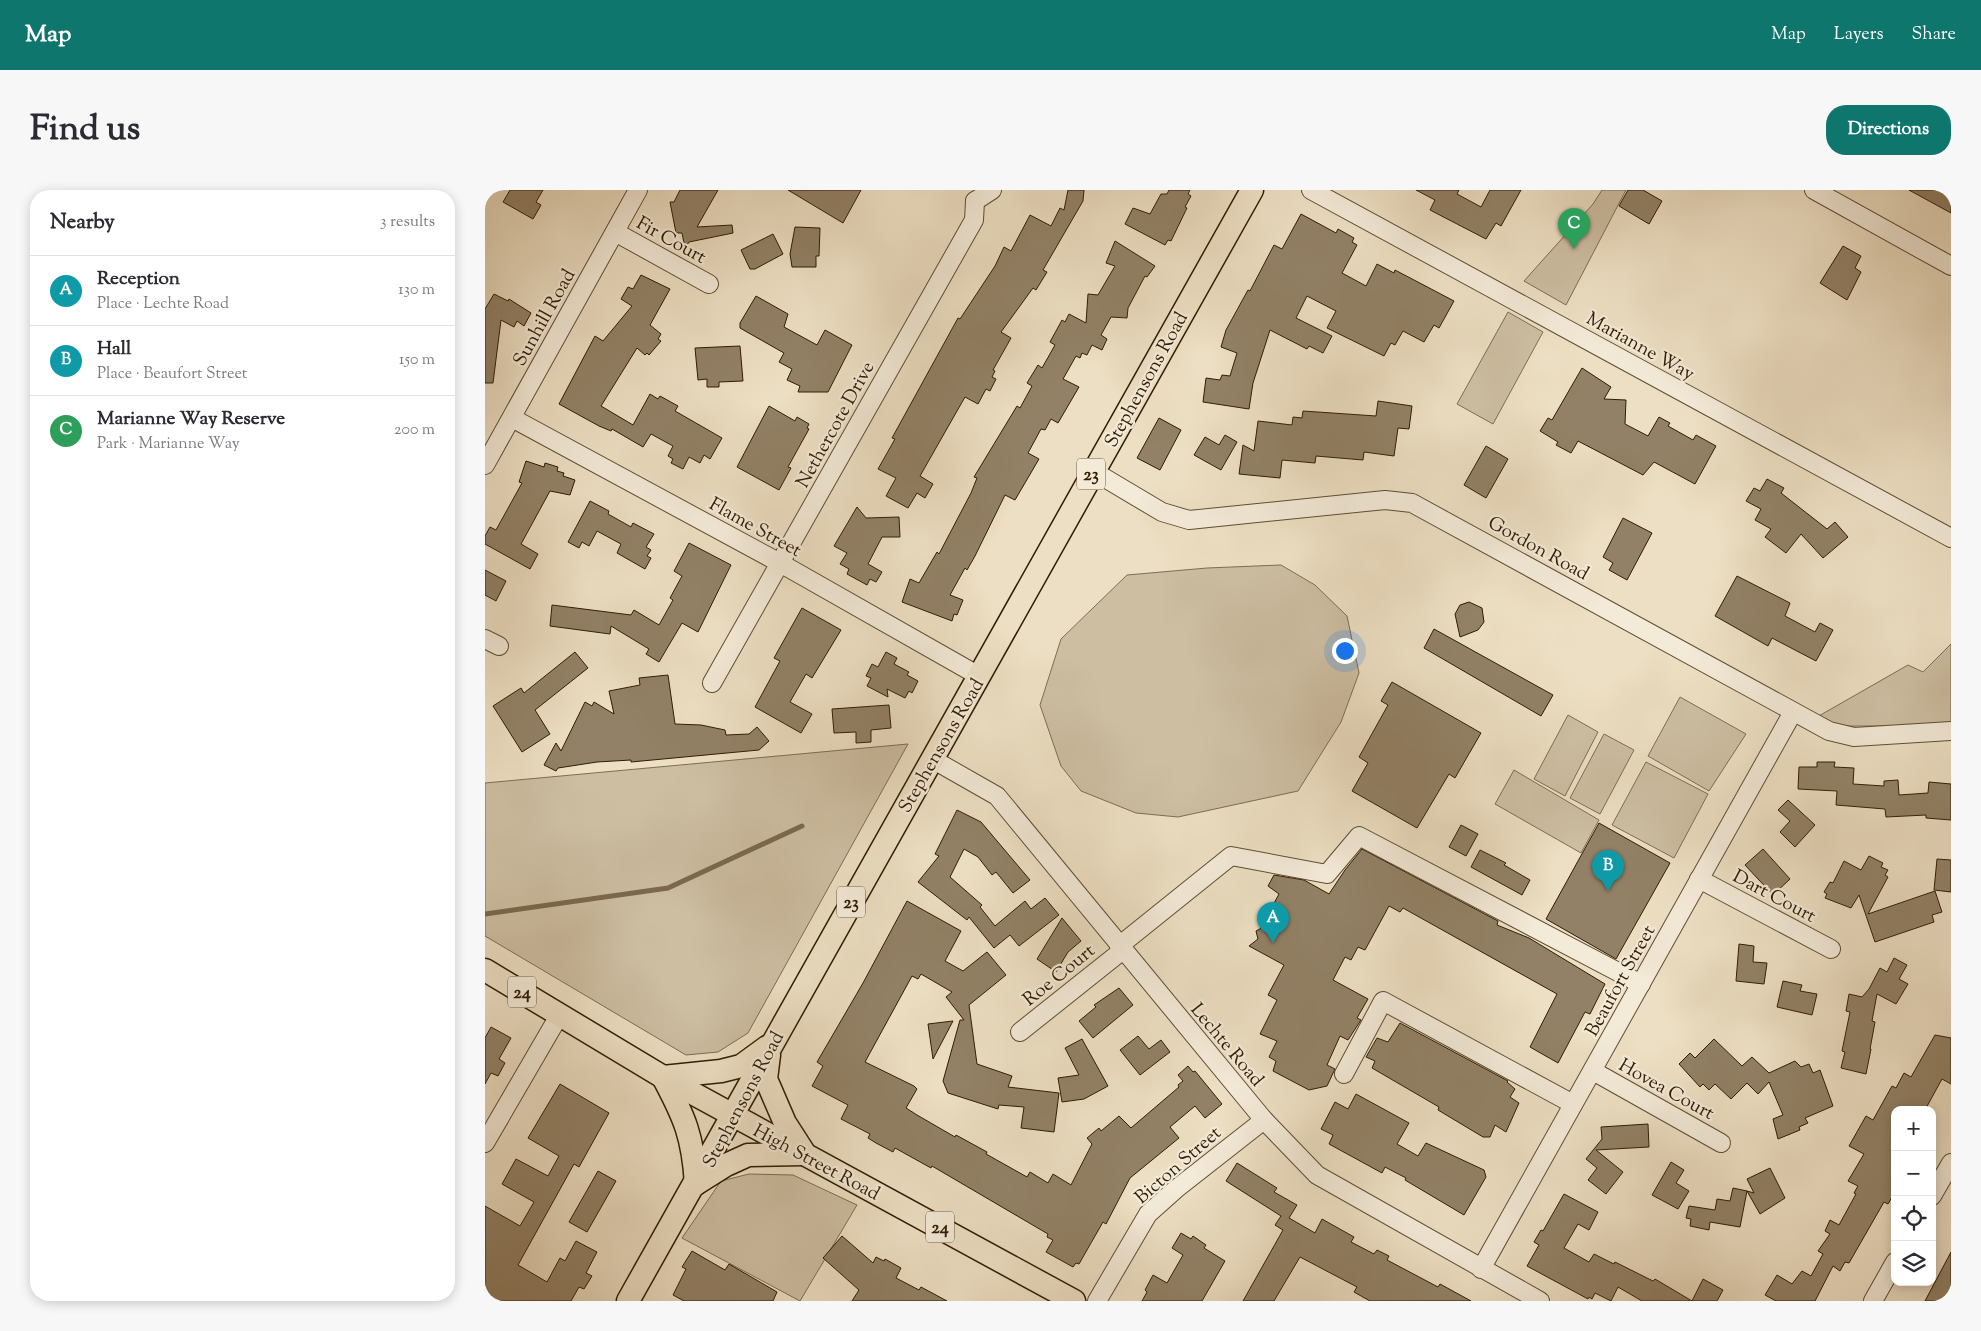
<!DOCTYPE html>
<meta charset="utf-8">
<style>
:root{--surface:#fff;--page:#f7f7f7;--text:#2b2b33;--muted:#7c7c81;--line:#e1e1e2;--accent:#0f766e}
body{margin:0;font-family:"Sorts Mill Goudy",serif;background:var(--page);color:var(--text)}
.controls{position:absolute;right:15px;bottom:15px;display:grid;overflow:hidden;border-radius:10px;box-shadow:0 2px 12px #0003}
.controls button{width:45px;height:45px;display:grid;place-items:center;padding:0;border:0;border-bottom:1px solid var(--line);background:var(--surface);color:var(--text);font:25px sans-serif}
.you{position:absolute;left:859px;top:460px;width:18px;height:18px;margin:-12px;border:4px solid #fff;border-radius:50%;background:#1a73e8;box-shadow:0 0 0 8px #1a73e833}
.badge{display:grid;place-items:center;width:32px;height:32px;border-radius:50%;background:var(--accent);color:#fff;font-size:16px;font-weight:700}
.pin{position:absolute;translate:-50% -41px;filter:drop-shadow(0 1px 2px #0008)}
.pin::after{content:'';position:absolute;top:26px;width:18px;height:15px;background:inherit;clip-path:polygon(0 0,100% 0,50% 100%)}
.list{margin:0;padding:0;list-style:none}
h2{display:flex;justify-content:space-between;align-items:center;height:65px;margin:0;padding:0 20px;font-size:21px}
h2 small{font-size:16px;font-weight:400;color:var(--muted)}
.list li{display:grid;grid-template-columns:32px 1fr auto;gap:15px;align-items:center;box-sizing:border-box;height:70px;padding:0 20px;border-top:1px solid var(--line)}
.list b{display:block;font-size:19px;white-space:nowrap}
.list p{margin:0;font-size:16px;white-space:nowrap;color:var(--muted)}
.list em{font-size:16px;font-style:normal;color:var(--muted)}
.icon{flex:none;width:28px;height:28px;fill:none;stroke:currentColor;stroke-width:2;stroke-linecap:round;stroke-linejoin:round}
.map{position:relative;flex:none;width:1466px;height:1111px;overflow:hidden;border-radius:20px}
header{display:flex;align-items:center;gap:30px;box-sizing:border-box;height:70px;padding:0 25px;background:var(--accent);color:#fff}
header strong{font-size:24px}
nav{display:flex;gap:28px;margin-inline-start:auto;font-size:18px}
.intro{display:flex;align-items:center;justify-content:space-between;box-sizing:border-box;height:120px;padding:0 30px}
h1{margin:0;font-size:35px}
.button{padding:12px 22px;border-radius:20px;background:var(--accent);color:#fff;font-size:18px;font-weight:700}
main{display:flex;gap:30px;padding:0 30px}
aside{flex:1;background:var(--surface);border-radius:20px;box-shadow:0 2px 12px #0003}
.map>svg:first-child{display:block}
</style>
<header>
<strong>Map</strong>
<nav><a>Map</a><a>Layers</a><a>Share</a></nav>
</header>
<div class="intro"><h1>Find us</h1><a class="button">Directions</a></div>
<main>
<aside>
<h2>Nearby<small>3 results</small></h2>
<ul class="list">
<li><span class="badge" style="background:#0f9aa8">A</span><div><b>Reception</b><p>Place · Lechte Road</p></div><em>130 m</em></li>
<li><span class="badge" style="background:#0f9aa8">B</span><div><b>Hall</b><p>Place · Beaufort Street</p></div><em>150 m</em></li>
<li><span class="badge" style="background:#2e9e5b">C</span><div><b>Marianne Way Reserve</b><p>Park · Marianne Way</p></div><em>200 m</em></li>
</ul>
</aside>
<div class="map">
<svg width="1466" height="1111" viewBox="0 0 1466 1111">
<rect width="100%" height="100%" fill="#eddfc3"/>
<filter id="stains"><feTurbulence type="fractalNoise" baseFrequency=".004" numOctaves="4"/><feColorMatrix values="0 0 0 0 .2 0 0 0 0 .09 0 0 0 0 .02 0 0 0 .5 -.17"/></filter>
<radialGradient id="worn" r=".72"><stop offset=".6" stop-color="#630" stop-opacity="0"/><stop offset="1" stop-color="#630" stop-opacity=".3"/></radialGradient>
<!-- green -->
<g fill="#cdbea2" stroke="#7e6d52">
<polygon points="1117,0 1141,0 1081,115 1039,91 1108,14"/>
<polygon points="1023,122 1058,142 1008,234 972,214"/>
<polygon points="796,375 830,395 862,426 874,483 856,532 813,601 693,627 651,623 596,601 576,576 555,515 576,449 642,385 722,378"/>
<polygon points="1466,454 1466,536 1352,536 1332,527 1423,475 1438,482"/>
<polygon points="1195,507 1261,544 1224,601 1163,566"/>
<polygon points="1083,525 1113,542 1080,606 1049,589"/>
<polygon points="1119,544 1149,560 1115,624 1085,608"/>
<polygon points="423,554 263,843 233,862 201,865 0,746 0,593"/>
<polygon points="1161,572 1223,604 1189,668 1127,635"/>
<polygon points="1029,580 1114,630 1096,663 1010,614"/>
<polygon points="264,984 308,985 372,1015 315,1111 197,1048 236,991"/>
</g>
<g fill="none" stroke-linecap="round" stroke-linejoin="round">
<!-- stream -->
<polyline stroke="#7b694e" stroke-width="5" points="0,724 183,698 317,636"/>
</g>
<!-- building -->
<g fill="#928166" stroke="#301c02">
<polygon points="25,0 58,0 51,12 56,15 48,29 18,12"/>
<polygon points="195,0 233,0 212,37 247,35 248,43 204,52 200,58 197,43 191,43 185,12 189,12"/>
<polygon points="303,0 376,0 358,33"/>
<polygon points="583,0 599,0 598,11 558,80 562,82 551,100 548,98 516,142 526,148 508,180 510,181 507,187 511,189 505,201 501,199 493,214 480,207 435,286 448,294 440,308 432,303 423,318 401,306 411,288 393,279 410,249 407,248 473,128 475,129 510,76 519,57 526,61 545,25 566,36 575,18 579,20"/>
<polygon points="684,0 705,0 703,4 706,6 700,17 702,18 686,51 683,50 680,55 640,34 648,18 665,24 676,4 682,4"/>
<polygon points="931,0 974,0 972,4 996,17 1005,0 1036,0 1016,36 1011,33 1001,49 945,20 950,10"/>
<polygon points="1143,0 1158,0 1177,11 1164,34 1134,16"/>
<polygon points="1424,0 1466,0 1466,23"/>
<polygon points="816,24 851,43 853,39 869,48 867,52 872,55 857,83 881,96 892,74 909,83 910,80 969,111 954,138 949,135 939,152 918,141 910,155 906,153 899,166 842,138 851,121 822,106 811,128 847,146 838,163 824,156 822,159 785,140 768,193 764,219 718,212 721,188 735,190 737,185 745,186 752,163 736,157 741,140 763,100 765,101 789,55 797,59"/>
<polygon points="310,37 335,38 334,66 331,66 331,77 307,77 305,64"/>
<polygon points="288,44 298,64 270,79 265,79 256,60"/>
<polygon points="630,51 670,76 662,87 660,86 643,118 642,128 626,127 616,145 622,149 617,160 607,155 602,165 597,163 595,168 591,166 578,189 594,197 573,233 566,229 560,240 556,239 543,263 554,269 530,310 520,305 490,366 482,380 480,378 465,405 478,410 472,425 469,424 467,431 417,412 425,389 434,393 452,362 454,364 486,303 492,288 489,287 532,216 535,218 547,196 542,193 553,175 557,178 570,155 565,152 577,130 580,132 584,124 601,133 603,104 613,105 630,76 621,73"/>
<polygon points="1358,56 1376,66 1370,78 1376,82 1362,110 1335,93"/>
<polygon points="156,85 185,99 165,135 176,144 173,149 176,151 164,165 162,163 160,165 152,158 116,216 148,235 165,204 173,209 175,206 193,216 190,221 237,248 225,269 219,265 215,273 204,267 198,279 186,273 188,269 183,266 188,256 166,244 158,257 127,239 126,241 114,236 74,214 110,146 118,151 147,116 136,109 143,97 148,99"/>
<polygon points="9,104 23,111 24,109 46,123 39,136 32,131 29,137 16,130 8,193 0,193 0,119"/>
<polygon points="271,106 303,124 299,137 332,155 340,140 367,155 343,202 313,202 315,196 302,190 307,179 294,172 299,163 255,138 255,133"/>
<polygon points="255,156 258,191 234,192 234,197 222,197 222,189 213,190 210,158"/>
<polygon points="1097,178 1126,197 1119,209 1141,210 1140,234 1163,246 1174,227 1185,233 1183,236 1208,250 1211,245 1231,256 1210,294 1169,272 1158,285 1093,251 1086,263 1071,255 1073,252 1055,241 1063,228 1067,230"/>
<polygon points="893,211 927,216 924,239 913,238 909,266 879,262 878,270 831,266 830,273 797,270 795,288 754,284 758,255 769,261 773,231 807,235 808,227 817,228 818,221 891,226"/>
<polygon points="284,216 310,231 312,227 324,234 322,238 324,239 303,277 306,278 294,300 252,277"/>
<polygon points="674,228 696,240 675,280 652,268"/>
<polygon points="740,245 752,252 736,280 709,265 720,247 734,255"/>
<polygon points="1001,256 1023,269 1001,308 979,295"/>
<polygon points="41,271 59,277 60,273 73,277 72,281 79,283 78,286 90,290 85,305 65,301 36,354 53,364 45,379 0,354 0,346 5,337 11,340 37,293 34,292"/>
<polygon points="1282,289 1299,298 1296,303 1342,339 1350,332 1363,347 1338,368 1316,344 1301,363 1280,347 1286,339 1270,330 1276,319 1261,311 1269,298 1275,301"/>
<polygon points="105,311 124,321 123,324 146,337 148,333 169,344 161,357 166,360 162,366 166,368 160,379 132,363 136,354 112,341 104,356 97,352 94,358 83,352"/>
<polygon points="372,317 381,328 414,327 415,347 397,347 383,374 397,382 391,392 385,389 382,395 362,384 364,379 355,374 362,363 349,356"/>
<polygon points="1138,328 1167,343 1142,390 1124,380 1128,373 1118,367"/>
<polygon points="204,353 246,375 213,442 197,433 174,472 161,464 164,459 126,436 125,444 65,436 67,415 146,425 149,420 174,435 188,410 185,408 197,386 189,381"/>
<polygon points="0,380 21,391 11,411 0,405"/>
<polygon points="1252,386 1305,413 1300,426 1330,442 1335,433 1348,440 1331,471 1287,448 1283,456 1230,426"/>
<polygon points="984,412 997,418 999,432 993,440 975,447 970,424 975,415"/>
<polygon points="317,418 356,440 327,488 321,484 305,512 327,524 316,543 270,517 295,471 289,468"/>
<polygon points="949,439 1068,505 1056,526 939,458"/>
<polygon points="90,462 103,478 50,520 65,544 37,562 8,516 36,498 39,503"/>
<polygon points="401,462 412,468 409,474 424,482 422,485 433,491 427,503 424,501 420,508 402,499 403,507 382,496 386,488 381,486 387,474 393,477"/>
<polygon points="183,485 190,534 216,535 240,540 241,545 264,544 272,537 284,551 274,560 146,572 146,570 112,572 73,578 71,581 59,575 71,553 76,561 100,512 107,516 109,512 129,524 124,501 155,495 154,488"/>
<polygon points="907,492 996,543 970,588 964,584 932,638 867,601 883,573 874,567 903,515 896,511"/>
<polygon points="404,515 406,538 386,540 386,552 371,553 371,542 349,543 347,519"/>
<polygon points="1332,572 1350,572 1349,577 1369,578 1368,594 1399,596 1399,591 1413,590 1414,605 1443,603 1444,592 1466,594 1466,630 1441,628 1441,625 1401,627 1400,619 1351,615 1352,601 1313,599 1314,577 1332,577"/>
<polygon points="1303,610 1330,635 1310,657 1295,642 1305,631 1293,620"/>
<polygon points="472,620 496,632 545,690 528,703 511,682 507,685 493,667 479,659 465,687 497,715 495,717 510,736 540,711 546,719 560,708 574,725 534,756 525,745 509,758 484,727 482,730 433,692 454,666 450,664"/>
<polygon points="1114,633 1185,673 1131,769 1061,729"/>
<polygon points="976,635 993,644 981,666 964,657"/>
<polygon points="877,659 1013,731 1012,735 1044,748 1120,794 1105,824 1100,822 1073,873 1045,857 1072,804 918,718 915,722 904,716 880,760 873,757 866,770 860,767 848,790 883,809 872,828 876,830 863,850 855,846 842,875 850,879 842,896 824,900 788,881 791,871 784,867 792,851 775,844 792,810 783,805 799,775 764,756 773,749 771,741 775,739 794,704 783,696 789,685 819,690 844,704 860,680"/>
<polygon points="1278,659 1305,689 1288,705 1260,675"/>
<polygon points="995,660 1021,673 1019,675 1045,690 1037,705 986,677"/>
<polygon points="1384,666 1398,673 1396,677 1403,680 1400,685 1403,687 1383,724 1450,701 1457,722 1447,725 1449,732 1390,752 1374,705 1366,718 1340,708 1342,704 1339,702 1345,692 1348,693 1359,671 1376,680"/>
<polygon points="1452,669 1466,670 1466,702 1449,700"/>
<polygon points="422,711 476,741 460,771 478,781 502,762 521,785 484,815 492,874 527,886 523,897 574,903 569,942 536,938 539,917 514,915 513,919 463,903 458,891 475,830 479,830 461,807 467,802 436,784 433,789 427,786 380,872 429,896 432,899 421,918 432,925 470,947 471,945 502,962 501,964 542,987 545,982 563,993 568,984 586,995 607,954 602,948 614,938 616,941 634,926 646,938 694,897 693,895 698,891 693,885 703,876 708,882 710,881 737,914 720,928 710,916 685,937 694,948 645,988 621,1034 618,1032 594,1074 591,1073 588,1077 561,1062 568,1050 562,1047 563,1044 447,976 446,978 410,958 408,962 391,953 383,948 385,944 356,929 363,915 327,896 338,876 332,872 378,793"/>
<polygon points="577,728 596,751 583,762 571,782 552,769"/>
<polygon points="1254,754 1269,756 1268,772 1282,773 1279,794 1251,791"/>
<polygon points="1409,768 1422,775 1414,789 1423,794 1411,814 1392,804 1387,831 1390,832 1385,859 1386,859 1381,884 1356,878 1360,862 1357,861 1365,822 1361,821 1364,804 1377,807 1384,799 1395,778 1402,782"/>
<polygon points="1298,791 1317,795 1315,801 1332,804 1327,825 1292,817"/>
<polygon points="634,798 648,815 608,848 594,831 611,817 609,815"/>
<polygon points="468,831 448,869 443,834"/>
<polygon points="915,833 1023,891 1022,892 1030,899 1025,907 1034,913 1021,942 1010,935 1005,947 998,947 953,920 954,917 887,878 890,871 881,867 892,848 903,852"/>
<polygon points="6,837 26,848 14,869 20,873 13,886 6,883 0,894 0,848"/>
<polygon points="1450,845 1466,848 1466,894 1457,889 1440,920 1410,920 1410,1002 1403,1014 1399,1012 1364,1073 1360,1072 1355,1081 1348,1076 1330,1111 1291,1111 1280,1105 1292,1085 1307,1094 1317,1081 1326,1086 1338,1064 1333,1061 1345,1044 1340,1041 1345,1030 1354,1035 1371,1004 1369,1003 1373,996 1363,991 1379,964 1364,956 1381,926 1388,930 1407,896 1411,898 1419,883 1426,887"/>
<polygon points="653,846 664,859 676,850 685,862 655,885 635,860"/>
<polygon points="597,849 623,896 599,909 577,912 573,888 594,885 580,858"/>
<polygon points="1229,849 1257,876 1267,867 1284,883 1310,871 1316,877 1324,874 1328,883 1335,880 1348,916 1320,928 1323,933 1314,937 1315,940 1293,949 1288,929 1298,925 1284,892 1273,904 1262,893 1246,909 1230,894 1224,900 1218,894 1215,897 1194,874 1205,863 1210,868"/>
<polygon points="75,894 124,923 94,977 89,974 33,1075 62,1092 75,1068 80,1071 91,1051 112,1062 101,1083 107,1086 99,1099 94,1097 86,1111 6,1111 0,1108 0,1016 35,1036 49,1012 17,994 31,969 63,986 74,966 43,948"/>
<polygon points="871,904 924,933 912,954 933,966 941,953 999,980 1001,987 979,1025 920,990 921,988 900,977 897,983 844,954 848,945 836,939 850,912 863,919"/>
<polygon points="1163,934 1164,957 1111,960 1138,982 1121,1004 1103,990 1112,978 1101,969 1117,949 1116,937"/>
<polygon points="1186,972 1199,980 1191,993 1204,1001 1193,1019 1167,1005"/>
<polygon points="752,973 792,998 789,1002 812,1015 804,1028 830,1043 837,1029 869,1047 866,1052 889,1064 892,1060 904,1066 902,1070 953,1097 955,1094 986,1111 885,1111 869,1102 872,1097 815,1067 789,1111 758,1111 798,1040 790,1035 796,1026 741,991"/>
<polygon points="1285,978 1300,1008 1275,1024 1262,1001 1269,1003 1262,989"/>
<polygon points="113,981 131,991 102,1042 84,1032"/>
<polygon points="1248,998 1262,1001 1255,1037 1225,1032 1224,1040 1205,1036 1206,1029 1201,1028 1204,1016 1230,1020 1232,1009 1245,1011"/>
<polygon points="1079,1004 1113,1022 1104,1040 1093,1034 1079,1058 1104,1072 1109,1064 1129,1074 1130,1072 1168,1091 1170,1089 1207,1111 1218,1089 1238,1100 1232,1111 1157,1111 1133,1097 1126,1111 1110,1103 1107,1109 1104,1107 1103,1109 1042,1076 1054,1055 1049,1052 1056,1040 1058,1041"/>
<polygon points="696,1043 706,1049 708,1046 721,1055 719,1058 740,1071 717,1111 657,1111 662,1102 660,1100 668,1085 682,1093 698,1065 687,1058"/>
<polygon points="357,1046 388,1073 391,1067 399,1071 400,1069 416,1078 411,1088 434,1100 436,1097 462,1111 367,1111 374,1100 338,1068"/>
<polygon points="207,1061 240,1080 244,1074 292,1102 288,1111 199,1111 188,1105 201,1079 197,1077"/>
<polygon points="1466,1062 1466,1111 1440,1111"/>
</g>
<g fill="none" stroke-linecap="round" stroke-linejoin="round">
<defs>
<g id="minor">
<polyline points="826,0 1466,348"/>
<polyline points="1329,0 1466,76"/>
<polyline points="490,11 507,0"/>
<polyline points="130,42 224,94"/>
<polyline points="27,228 295,373 494,486"/>
<polyline points="0,275 153,0"/>
<polyline points="608,281 677,322 704,330 900,310 927,313 1344,541 1369,547 1466,541"/>
<polyline points="0,449 14,456"/>
<polyline points="227,493 489,30 490,11"/>
<polyline points="447,569 512,606 779,930 832,985 1055,1111"/>
<polyline points="1214,689 1346,759"/>
<polyline points="634,756 746,666 842,684 874,646 1156,794"/>
<polyline points="535,842 638,760"/>
<polyline points="1108,881 1236,953"/>
<polyline points="859,884 898,811 1088,914"/>
<polyline points="0,953 75,824"/>
<polyline points="1447,1006 1466,973"/>
<polyline points="996,1079 1308,522"/>
<polyline points="612,1111 663,1024 691,999 779,930"/>
<polyline points="1388,1111 1410,1072"/>
</g>
<g id="major">
<polyline points="0,780 178,887 589,1111"/>
<polyline points="284,865 281,889 300,933 318,961"/>
<polyline points="178,887 236,881 256,876 282,857"/>
<path d="M178,887C200,928 208,947 211,994"/>
<polyline points="214,992 241,975 263,965 319,964"/>
<polyline points="143,1111 767,0"/>
</g>
</defs>
<!-- minor casing -->
<use href="#minor" stroke="#5f4d32" stroke-width="20"/>
<!-- major casing -->
<use href="#major" stroke="#301c02" stroke-width="25"/>
<!-- minor -->
<use href="#minor" stroke="#f3ead8" stroke-width="18"/>
<!-- major -->
<use href="#major" stroke="#eddfc3" stroke-width="22"/>
</g>
<g text-anchor="middle" stroke-width="4.5" stroke-linejoin="round" paint-order="stroke">
<!-- shield labels -->
<g fill="#f3ead8" stroke="#6a5a42" stroke-width="1">
<rect x="592" y="268.5" width="28" height="31" rx="4"/>
<rect x="352" y="696.5" width="28" height="31" rx="4"/>
<rect x="23" y="786.5" width="28" height="31" rx="4"/>
<rect x="441" y="1021.5" width="28" height="31" rx="4"/>
</g>
<g font-size="18" font-weight="bold" fill="#301c02">
<text x="606" y="290">23</text>
<text x="366" y="718">23</text>
<text x="37" y="808">24</text>
<text x="455" y="1043">24</text>
</g>
<!-- street labels -->
<g font-size="19" fill="#301c02" stroke="#f3ead8">
<text transform="translate(187 49) rotate(29)" y="7">Fir Court</text>
<text transform="translate(58 127) rotate(-61)" y="7">Sunhill Road</text>
<text transform="translate(1156 155) rotate(29)" y="7">Marianne Way</text>
<text transform="translate(660 189) rotate(-61)" y="7">Stephensons Road</text>
<text transform="translate(349 234) rotate(-61)" y="7">Nethercote Drive</text>
<text transform="translate(271 336) rotate(29)" y="7">Flame Street</text>
<text transform="translate(1054 357) rotate(29)" y="7">Gordon Road</text>
<text transform="translate(455 555) rotate(-60)" y="7">Stephensons Road</text>
<text transform="translate(1290 705) rotate(28)" y="7">Dart Court</text>
<text transform="translate(573 784) rotate(-39)" y="7">Roe Court</text>
<text transform="translate(1134 790) rotate(-61)" y="7">Beaufort Street</text>
<text transform="translate(743 854) rotate(50)" y="7">Lechte Road</text>
<text transform="translate(1182 898) rotate(29)" y="7">Hovea Court</text>
<text transform="translate(257 909) rotate(-62)" y="7">Stephensons Road</text>
<text transform="translate(332 971) rotate(28)" y="7">High Street Road</text>
<text transform="translate(692 974) rotate(-41)" y="7">Bicton Street</text>
</g>
</g>
<rect width="100%" height="100%" filter="url(#stains)"/>
<rect width="100%" height="100%" fill="url(#worn)"/>
</svg>
<div class="controls">
<button>+</button>
<button>−</button>
<button><svg class="icon" aria-label="locate" viewBox="0 0 24 24"><circle cx="12" cy="12" r="6"/><path d="M12 2v4M12 18v4M2 12h4M18 12h4"/></svg></button>
<button><svg class="icon" aria-label="layers" viewBox="0 0 24 24"><path d="M12 4l9 5-9 5-9-5zM3 14l9 5 9-5"/></svg></button>
</div>
<div class="you"></div>
<div class="pin badge" style="left:788px;top:753px;background:#0f9aa8">A</div>
<div class="pin badge" style="left:1123px;top:701px;background:#0f9aa8">B</div>
<div class="pin badge" style="left:1089px;top:59px;background:#2e9e5b">C</div>
</div>
</main>
